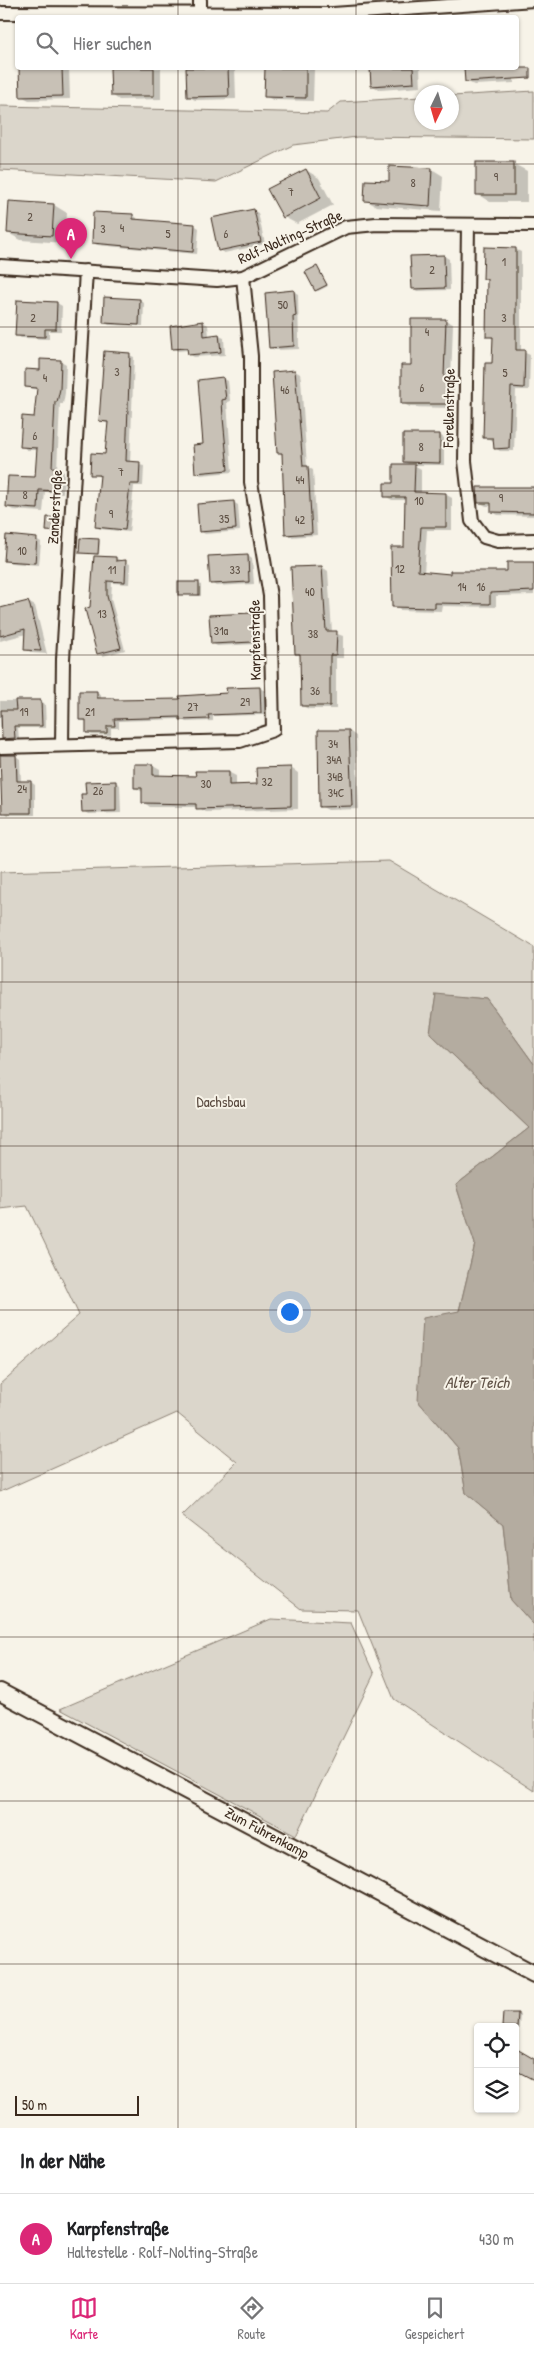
<!DOCTYPE html>
<html lang="de">
<meta charset="utf-8">
<style>
:root{--surface:#fff;--page:#f6f6f6;--text:#202124;--muted:#757577;--line:#e0e0e0;--accent:#db2777}
body{margin:0;font-family:"Patrick Hand",sans-serif;background:var(--page);color:var(--text)}
.controls{position:absolute;right:15px;bottom:15px;display:grid;overflow:hidden;border-radius:5px;box-shadow:0 1px 4px #0004}
.controls button{width:45px;height:45px;display:grid;place-items:center;padding:0;border:0;border-bottom:1px solid var(--line);background:var(--surface);color:var(--text);font:25px sans-serif}
.compass{position:absolute;left:414px;top:85px;width:45px;height:45px;border-radius:50%;background:var(--surface);box-shadow:0 1px 4px #0004;rotate:185deg}
.scale{position:absolute;left:15px;bottom:12px;width:124px;box-sizing:border-box;padding-left:5px;border:2px solid #3b2a1e;border-top:0;font-size:14px;line-height:18px;white-space:nowrap;color:#3b2a1e;-webkit-text-stroke:4px #f7f3e8;paint-order:stroke}
.you{position:absolute;left:289px;top:1311px;width:18px;height:18px;margin:-12px;border:4px solid #fff;border-radius:50%;background:#1a73e8;box-shadow:0 0 0 8px #1a73e833}
.badge{display:grid;place-items:center;width:32px;height:32px;border-radius:50%;background:var(--accent);color:#fff;font-size:16px;font-weight:700}
.pin{position:absolute;translate:-50% -41px;filter:drop-shadow(0 1px 2px #0008)}
.pin::after{content:'';position:absolute;top:26px;width:18px;height:15px;background:inherit;clip-path:polygon(0 0,100% 0,50% 100%)}
.list{margin:0;padding:0;list-style:none}
h2{display:flex;justify-content:space-between;align-items:center;height:65px;margin:0;padding:0 20px;font-size:21px}
h2 small{font-size:16px;font-weight:400;color:var(--muted)}
.list li{display:grid;grid-template-columns:32px 1fr auto;gap:15px;align-items:center;box-sizing:border-box;height:90px;padding:0 20px;border-top:1px solid var(--line)}
.list b{display:block;font-size:19px;white-space:nowrap}
.list p{margin:0;font-size:16px;white-space:nowrap;color:var(--muted)}
.list em{font-size:16px;font-style:normal;color:var(--muted)}
.icon{flex:none;width:28px;height:28px;fill:none;stroke:currentColor;stroke-width:2;stroke-linecap:round;stroke-linejoin:round}
.map{position:relative;flex:none;width:534px;height:2128px;overflow:hidden}
.search{position:absolute;background:var(--surface);box-shadow:0 1px 4px #0004;left:15px;right:15px;top:15px;height:55px;display:flex;align-items:center;gap:12px;box-sizing:border-box;padding:0 18px;border-radius:5px;color:var(--muted);font-size:19px}
.sheet{height:155px;background:var(--surface)}
nav{display:flex;justify-content:space-around;align-items:center;box-sizing:border-box;height:70px;border-top:1px solid var(--line);background:var(--surface);font-size:14px;color:var(--muted)}
nav a{display:grid;justify-items:center;gap:2px}
nav .on{color:var(--accent)}
.map>svg:first-child{display:block}
</style>
<div class="map">
<svg width="534" height="2128" viewBox="0 0 534 2128">
<rect width="100%" height="100%" fill="#f7f3e8"/>
<filter id="ink" filterUnits="userSpaceOnUse"><feTurbulence type="fractalNoise" baseFrequency=".02" numOctaves="2"/><feDisplacementMap in="SourceGraphic" scale="10" xChannelSelector="R" yChannelSelector="G"/><feConvolveMatrix kernelMatrix="1 2 1 2 8 2 1 2 1" color-interpolation-filters="sRGB"/></filter>
<g filter="url(#ink)">
<!-- green -->
<g fill="#dbd6cb" stroke="#8b8074">
<polygon points="534,91 534,139 357,137 293,145 216,182 0,170 0,106 327,113 341,102 421,97 422,122 452,122 452,96"/>
<polygon points="389,861 534,947 534,1064 487,999 436,995 430,1033 529,1128 456,1185 475,1244 459,1311 418,1401 458,1448 466,1493 503,1524 511,1600 534,1625 534,1791 394,1699 358,1610 301,1609 182,1516 237,1462 177,1413 0,1492 0,1384 79,1315 27,1206 0,1209 0,872"/>
<polygon points="271,1619 351,1623 374,1674 296,1835 60,1709"/>
</g>
<!-- water -->
<polygon fill="#b4aca0" stroke="#84786c" points="436,994 487,999 534,1064 534,1625 511,1600 503,1524 466,1493 458,1448 418,1401 423,1318 459,1311 475,1244 456,1185 529,1128 430,1033"/>
<!-- shadow -->
<g fill="#0003">
<polygon points="21,68 69,68 70,99 29,100 21,96"/>
<polygon points="112,68 161,68 161,99 119,100 112,95"/>
<polygon points="187,68 235,68 236,99 195,100 188,96"/>
<polygon points="266,68 314,69 313,101 273,100 265,96"/>
<polygon points="371,68 420,68 421,87 380,90 373,86"/>
<polygon points="466,68 513,68 514,83 474,85 466,81"/>
<polygon points="514,164 527,171 527,202 490,202 477,194"/>
<polygon points="390,167 432,169 443,176 441,211 376,206 365,200 390,182"/>
<polygon points="306,170 319,178 333,205 297,224 284,217"/>
<polygon points="54,205 67,213 65,243 21,240 8,233"/>
<polygon points="254,211 258,213 265,244 224,253 219,250"/>
<polygon points="133,215 137,218 137,220 194,225 199,228 197,254 97,245 93,242"/>
<polygon points="515,249 521,252 521,351 530,355 529,390 516,390 514,451 500,451 495,448 495,441 485,438 494,339 488,336 488,281 484,279"/>
<polygon points="444,256 449,259 450,290 417,291 413,288 412,257"/>
<polygon points="317,267 328,286 318,291 316,290"/>
<polygon points="293,291 298,294 299,349 275,350 270,348"/>
<polygon points="140,300 144,303 143,326 109,325 104,322"/>
<polygon points="57,303 62,306 61,331 49,331 49,339 21,338 17,335"/>
<polygon points="445,320 453,324 451,381 454,383 454,408 410,407 402,403 412,366"/>
<polygon points="203,322 208,325 209,336 219,336 224,338 225,355 194,357 189,354 189,350 178,351 173,348"/>
<polygon points="129,355 134,357 130,463 144,466 143,486 134,486 129,532 100,529 96,527 101,477 91,474 107,455 109,424 100,421"/>
<polygon points="61,361 66,364 65,393 63,404 60,404 57,469 64,472 63,493 45,492 43,512 13,510 7,507 37,479 38,450 27,450 22,446 35,418 38,390 26,387 41,371"/>
<polygon points="295,371 300,374 301,379 307,467 313,470 317,535 291,537 286,534 284,456 278,452"/>
<polygon points="223,378 228,381 230,401 227,402 232,472 201,475 197,472"/>
<polygon points="440,435 444,438 444,465 414,465 421,469 421,494 445,494 452,498 452,530 427,530 424,573 452,575 508,572 534,564 534,595 496,596 496,607 442,606 441,611 400,610 393,606 405,548 407,500 392,500 385,496 410,465 404,462"/>
<polygon points="534,488 534,516 498,515 492,512 492,506 486,506 479,502"/>
<polygon points="233,502 238,505 240,531 205,534 200,531"/>
<polygon points="61,520 63,521 62,533 47,530"/>
<polygon points="36,539 41,542 39,565 11,563 6,561"/>
<polygon points="98,540 100,541 99,555 80,552"/>
<polygon points="248,555 252,558 254,584 216,586 211,583"/>
<polygon points="115,558 130,564 129,584 112,583 111,599 125,650 103,656 99,654 91,608"/>
<polygon points="322,567 328,571 332,632 343,636 343,658 336,658 336,709 309,709 302,706 302,656 296,653"/>
<polygon points="199,584 201,585 201,596 179,594"/>
<polygon points="28,602 35,606 47,654 32,653 26,649 26,634 0,641 0,609"/>
<polygon points="252,615 257,617 258,644 217,646 212,643"/>
<polygon points="260,688 265,691 265,715 213,716 213,721 186,722 181,719 119,721 119,728 111,728 111,735 92,735 88,733 88,722 80,720 96,692 101,694 101,700 118,702 181,700"/>
<polygon points="0,701 41,701 45,704 46,728 18,728 19,740 8,741 3,738 3,728 0,728"/>
<polygon points="349,731 356,736 359,809 328,810 320,806"/>
<polygon points="16,756 20,759 21,782 31,782 35,785 35,815 8,815 4,812 0,757"/>
<polygon points="153,765 160,769 160,777 197,778 228,772 236,776 236,786 258,785 291,768 298,773 298,809 205,812 198,807 150,807 143,802 143,792 135,788"/>
<polygon points="115,782 120,785 121,813 88,814 83,811 88,795"/>
<polygon points="518,2014 520,2015 519,2029 515,2029"/>
</g>
<!-- building -->
<g fill="#c8c1b6" stroke="#3b2a1e">
<polygon points="19,68 62,68 63,96 20,97"/>
<polygon points="110,68 154,68 154,96 111,96"/>
<polygon points="186,68 228,68 229,96 187,97"/>
<polygon points="265,68 306,68 306,98 264,97"/>
<polygon points="370,68 413,68 414,83 371,86"/>
<polygon points="464,68 530,68 530,78 465,82"/>
<rect x="476" y="162" width="38" height="33"/>
<polygon points="389,166 432,168 430,206 364,201 365,180 389,181"/>
<polygon points="306,169 321,198 283,218 267,189"/>
<polygon points="9,201 54,204 52,236 7,233"/>
<polygon points="254,209 261,242 218,251 211,218"/>
<polygon points="93,212 133,214 133,219 195,224 193,252 92,243"/>
<polygon points="484,247 516,248 516,350 525,350 524,388 511,387 509,448 494,449 493,438 483,438 485,363 492,363 493,337 486,337 487,279 483,279"/>
<polygon points="444,255 445,288 412,289 410,256"/>
<polygon points="317,266 327,285 315,291 305,272"/>
<polygon points="294,290 296,316 293,317 294,346 269,348 265,293"/>
<polygon points="104,297 140,299 139,325 103,323"/>
<polygon points="17,300 57,302 56,329 45,329 45,337 15,336"/>
<polygon points="411,319 446,319 444,377 447,377 447,404 401,404 401,365 411,365"/>
<polygon points="203,321 204,336 219,334 221,352 188,355 187,348 172,349 170,326"/>
<polygon points="104,351 130,353 126,461 140,462 139,484 130,484 125,530 95,527 100,475 90,475 91,453 105,454 108,422 99,421"/>
<polygon points="40,359 61,360 60,389 57,402 55,402 52,467 59,468 58,491 39,490 38,509 6,507 8,476 35,477 37,448 20,447 22,416 34,417 37,388 25,387 25,369 40,370"/>
<polygon points="295,370 303,466 308,466 312,533 285,535 282,453 277,453 272,372"/>
<polygon points="223,377 226,399 222,400 223,418 228,470 195,473 193,445 203,444 198,380"/>
<polygon points="403,434 440,434 440,463 403,462"/>
<polygon points="393,464 415,464 414,492 446,493 446,527 421,527 418,571 450,574 450,571 507,571 507,562 534,562 534,591 490,593 490,604 435,603 435,608 392,607 391,547 404,547 405,497 384,497 384,483 393,483"/>
<polygon points="477,487 534,487 534,513 491,512 491,503 478,503"/>
<polygon points="234,501 236,529 199,532 197,504"/>
<polygon points="47,517 61,518 60,532 46,531"/>
<polygon points="6,535 37,538 35,563 4,561"/>
<polygon points="80,538 99,539 98,554 79,553"/>
<polygon points="248,554 249,582 210,584 208,556"/>
<polygon points="94,556 116,557 116,561 126,560 125,582 107,581 107,596 121,648 97,654 85,609 90,607"/>
<polygon points="322,566 326,631 337,631 336,655 330,655 330,706 301,706 300,654 295,654 291,567"/>
<rect x="178" y="582" width="21" height="13"/>
<polygon points="28,601 30,606 41,651 24,650 25,629 0,636 0,608"/>
<polygon points="252,613 253,642 211,644 209,615"/>
<polygon points="260,687 261,713 208,715 209,719 180,720 180,717 114,719 115,726 107,726 107,733 86,733 86,720 79,720 79,691 97,691 97,698 114,698 114,700 180,699 179,696 227,693 226,688"/>
<polygon points="15,700 41,700 42,726 14,726 15,738 2,739 1,710 16,710"/>
<polygon points="318,730 349,730 352,806 319,807"/>
<polygon points="0,755 16,755 17,781 31,781 31,813 2,813"/>
<polygon points="134,764 153,764 153,775 196,776 195,771 229,771 229,785 257,784 256,768 291,767 291,806 196,809 196,804 142,803 142,788 134,788"/>
<polygon points="116,781 116,811 82,812 81,794 86,794 85,782"/>
<polygon points="503,2013 518,2013 517,2027 502,2027"/>
<polygon points="515,2048 534,2059 534,2080 515,2070"/>
</g>
<g fill="none" stroke-linecap="round" stroke-linejoin="round">
<defs>
<g id="minor">
<polyline points="200,0 200,14"/>
<polyline points="0,13 333,14 534,0"/>
<polyline points="468,225 465,461 472,521 484,537 498,541 534,540"/>
<polyline points="0,266 217,280 243,277 346,227 376,224 534,225"/>
<polyline points="62,745 63,659 86,271"/>
<polyline points="0,747 240,741 273,730 270,596 251,482 251,356 243,277"/>
</g>
<polyline id="tertiary" points="0,1692 534,1974"/>
</defs>
<!-- minor casing -->
<use href="#minor" stroke="#3b2a1e" stroke-width="16"/>
<!-- tertiary casing -->
<use href="#tertiary" stroke="#3b2a1e" stroke-width="20"/>
<!-- minor -->
<use href="#minor" stroke="#f7f3e8" stroke-width="12"/>
<!-- tertiary -->
<use href="#tertiary" stroke="#f7f3e8" stroke-width="16"/>
</g>
</g>
<!-- grid -->
<path fill="none" stroke="#3b2a1e" stroke-width="1" stroke-opacity="0.55" d="M178,0V18M356,0V18M178,68V2128M356,68V2128M0,164H534M0,327H534M0,491H534M0,655H534M0,818H534M0,982H534M0,1146H534M0,1310H534M0,1473H534M0,1637H534M0,1801H534M0,1964H534"/>
<g text-anchor="middle" stroke-width="4" stroke-linejoin="round" paint-order="stroke">
<!-- number labels -->
<g font-size="12" fill="#5e5044">
<text x="496" y="181">9</text>
<text x="413" y="187">8</text>
<text x="291" y="196">7</text>
<text x="30" y="221">2</text>
<text x="122" y="232">4</text>
<text x="103" y="233">3</text>
<text x="168" y="238">5</text>
<text x="226" y="238">6</text>
<text x="504" y="266">1</text>
<text x="432" y="274">2</text>
<text x="283" y="309">50</text>
<text x="33" y="322">2</text>
<text x="504" y="322">3</text>
<text x="427" y="336">4</text>
<text x="117" y="376">3</text>
<text x="505" y="377">5</text>
<text x="45" y="382">4</text>
<text x="422" y="392">6</text>
<text x="285" y="394">46</text>
<text x="35" y="440">6</text>
<text x="421" y="451">8</text>
<text x="121" y="476">7</text>
<text x="300" y="484">44</text>
<text x="25" y="499">8</text>
<text x="501" y="502">9</text>
<text x="419" y="505">10</text>
<text x="111" y="518">9</text>
<text x="224" y="523">35</text>
<text x="300" y="524">42</text>
<text x="22" y="555">10</text>
<text x="400" y="573">12</text>
<text x="112" y="574">11</text>
<text x="235" y="574">33</text>
<text x="462" y="591">14</text>
<text x="481" y="591">16</text>
<text x="310" y="596">40</text>
<text x="102" y="618">13</text>
<text x="221" y="635">31a</text>
<text x="313" y="638">38</text>
<text x="315" y="695">36</text>
<text x="245" y="706">29</text>
<text x="193" y="711">27</text>
<text x="24" y="716">19</text>
<text x="90" y="716">21</text>
<text x="333" y="748">34</text>
<text x="334" y="764">34A</text>
<text x="335" y="781">34B</text>
<text x="267" y="786">32</text>
<text x="206" y="788">30</text>
<text x="22" y="793">24</text>
<text x="98" y="795">26</text>
<text x="336" y="797">34C</text>
</g>
<!-- street labels -->
<g font-size="15" fill="#3b2a1e" stroke="#f7f3e8">
<text transform="translate(290 237) rotate(-24)" y="5">Rolf-Nolting-Straße</text>
<text transform="translate(449 408) rotate(-89)" y="5">Forellenstraße</text>
<text transform="translate(55 507) rotate(-87)" y="5">Zanderstraße</text>
<text transform="translate(255 640) rotate(-91)" y="5">Karpfenstraße</text>
<text transform="translate(267 1833) rotate(28)" y="5">Zum Fuhrenkamp</text>
</g>
<!-- park labels -->
<g font-size="15" fill="#5b4c41" stroke="#f7f3e8">
<text x="221" y="1107">Dachsbau</text>
</g>
<!-- water labels -->
<g font-size="16" font-style="italic" fill="#5f5145" stroke="#f7f3e8">
<text x="477" y="1388">Alter Teich</text>
</g>
</g>
</svg>
<div class="controls">
<button><svg class="icon" aria-label="locate" viewBox="0 0 24 24"><circle cx="12" cy="12" r="6"/><path d="M12 2v4M12 18v4M2 12h4M18 12h4"/></svg></button>
<button><svg class="icon" aria-label="layers" viewBox="0 0 24 24"><path d="M12 4l9 5-9 5-9-5zM3 14l9 5 9-5"/></svg></button>
</div>
<svg class="compass" viewBox="-18 -18 36 36"><path d="M0-13l5 13h-10z" fill="#e53935"/><path d="M0 13l5-13h-10z" fill="#757577"/></svg>
<div class="scale">50 m</div>
<div class="you"></div>
<div class="pin badge" style="left:71px;top:259px">A</div>
<div class="search"><svg class="icon" aria-label="search" viewBox="0 0 24 24"><circle cx="10" cy="10" r="6"/><path d="M15 15l6 6"/></svg>Hier suchen</div>
</div>
<section class="sheet">
<h2>In der Nähe<small></small></h2>
<ul class="list">
<li><span class="badge">A</span><div><b>Karpfenstraße</b><p>Haltestelle · Rolf-Nolting-Straße</p></div><em>430 m</em></li>
</ul>
</section>
<nav>
<a class="on"><svg class="icon" aria-label="map" viewBox="0 0 24 24"><path d="M3 6l6-2 6 2 6-2v14l-6 2-6-2-6 2zM9 4v14M15 6v14"/></svg>Karte</a>
<a><svg class="icon" aria-label="directions" viewBox="0 0 24 24"><path d="M12 3l9 9-9 9-9-9zM9 14v-3h6M13 9l2 2-2 2"/></svg>Route</a>
<a><svg class="icon" aria-label="saved" viewBox="0 0 24 24"><path d="M7 4h10v16l-5-4-5 4z"/></svg>Gespeichert</a>
</nav>
